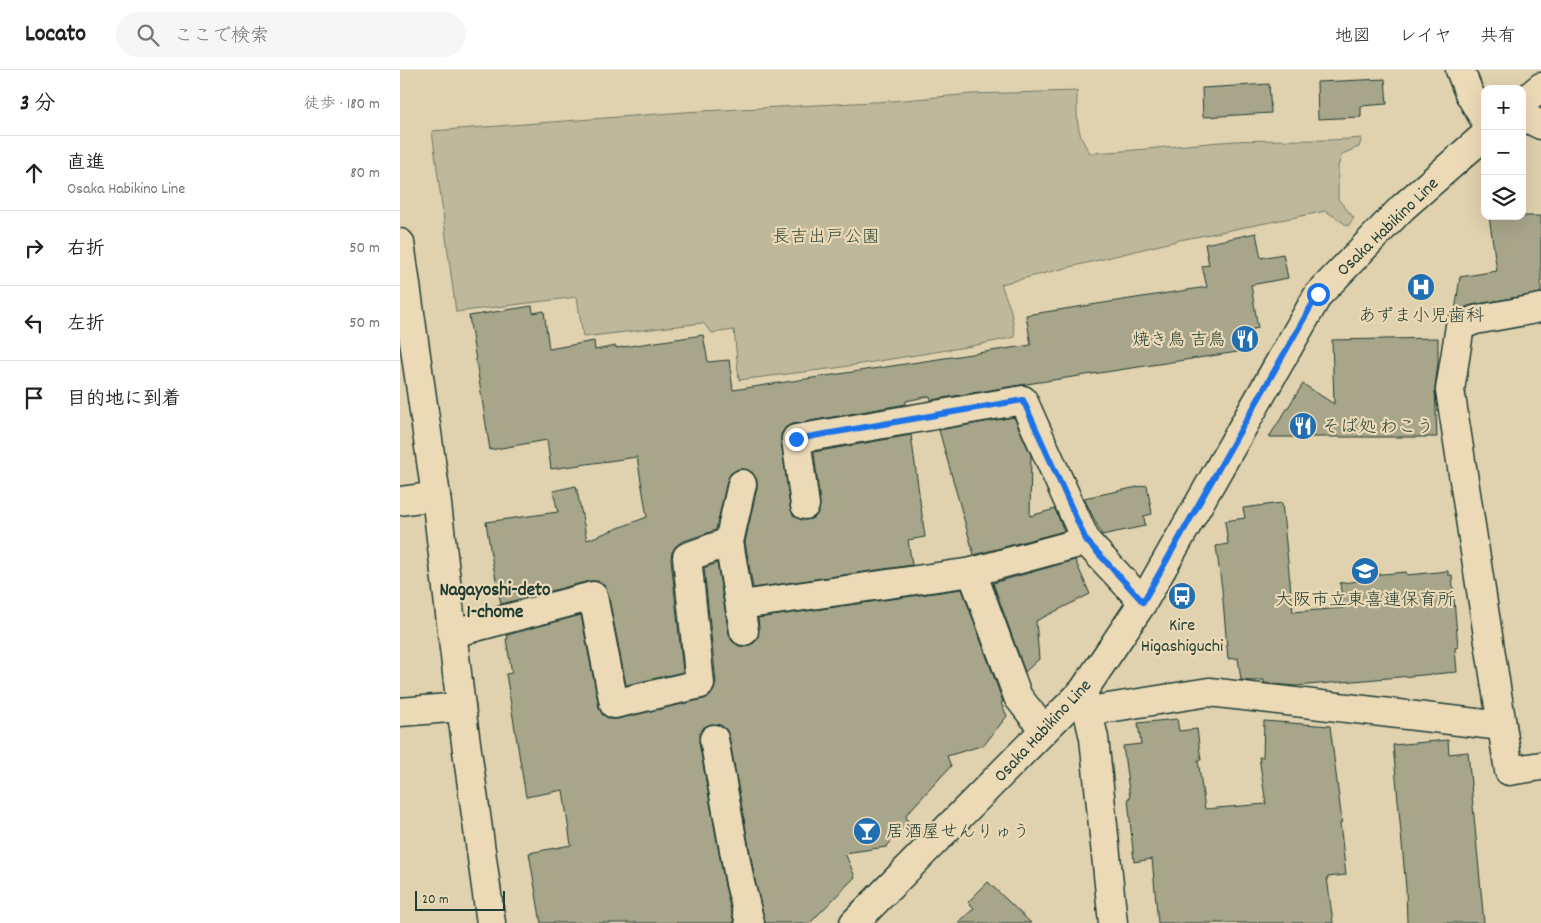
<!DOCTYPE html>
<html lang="ja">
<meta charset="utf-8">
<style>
:root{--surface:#fff;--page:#f6f6f6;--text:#222;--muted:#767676;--line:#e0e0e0}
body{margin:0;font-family:Dekko,"Klee One",sans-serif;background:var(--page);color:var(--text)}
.controls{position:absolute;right:15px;top:15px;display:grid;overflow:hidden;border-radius:10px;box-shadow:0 5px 20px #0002}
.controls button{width:45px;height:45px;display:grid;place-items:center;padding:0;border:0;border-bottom:1px solid var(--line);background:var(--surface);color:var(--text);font:25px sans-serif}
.scale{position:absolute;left:15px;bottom:12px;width:90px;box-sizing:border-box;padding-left:5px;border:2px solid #1f3d34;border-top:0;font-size:14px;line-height:18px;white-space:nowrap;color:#1f3d34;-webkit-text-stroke:4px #ecdab7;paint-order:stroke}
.stop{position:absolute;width:15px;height:15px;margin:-11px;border:4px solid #1a73e8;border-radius:50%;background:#fff}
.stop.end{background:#1a73e8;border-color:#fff;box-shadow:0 1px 5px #0008}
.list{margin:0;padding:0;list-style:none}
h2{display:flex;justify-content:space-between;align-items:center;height:65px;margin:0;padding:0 20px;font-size:21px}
h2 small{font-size:16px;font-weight:400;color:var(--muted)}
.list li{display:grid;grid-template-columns:32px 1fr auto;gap:15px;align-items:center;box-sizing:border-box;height:75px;padding:0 20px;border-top:1px solid var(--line)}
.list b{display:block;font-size:19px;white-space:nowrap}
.list p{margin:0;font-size:16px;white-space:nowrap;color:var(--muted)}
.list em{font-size:16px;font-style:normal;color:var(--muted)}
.icon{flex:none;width:28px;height:28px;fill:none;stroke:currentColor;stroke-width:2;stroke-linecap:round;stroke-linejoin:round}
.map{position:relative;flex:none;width:1141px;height:853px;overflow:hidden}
header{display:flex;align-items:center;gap:30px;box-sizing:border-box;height:70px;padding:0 25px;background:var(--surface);border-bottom:1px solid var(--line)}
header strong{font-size:24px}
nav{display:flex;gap:28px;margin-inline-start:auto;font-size:18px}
.search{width:350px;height:45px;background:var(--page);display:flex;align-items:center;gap:12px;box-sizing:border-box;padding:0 18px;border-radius:28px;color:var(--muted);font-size:19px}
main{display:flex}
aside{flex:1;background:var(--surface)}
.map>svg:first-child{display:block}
</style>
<header>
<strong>Locato</strong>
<div class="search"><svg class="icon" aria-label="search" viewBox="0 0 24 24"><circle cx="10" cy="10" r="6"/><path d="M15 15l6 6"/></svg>ここで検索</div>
<nav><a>地図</a><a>レイヤ</a><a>共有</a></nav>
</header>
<main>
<aside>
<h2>3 分<small>徒歩 · 180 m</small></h2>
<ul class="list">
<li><svg class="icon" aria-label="ahead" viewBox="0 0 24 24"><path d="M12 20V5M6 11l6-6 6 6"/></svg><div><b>直進</b><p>Osaka Habikino Line</p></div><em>80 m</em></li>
<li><svg class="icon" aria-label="right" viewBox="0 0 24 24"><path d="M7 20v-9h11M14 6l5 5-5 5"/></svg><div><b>右折</b></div><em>50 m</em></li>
<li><svg class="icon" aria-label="left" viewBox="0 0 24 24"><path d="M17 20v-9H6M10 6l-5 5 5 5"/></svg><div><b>左折</b></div><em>50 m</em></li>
<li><svg class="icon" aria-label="arrive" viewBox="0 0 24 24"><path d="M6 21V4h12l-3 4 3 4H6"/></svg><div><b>目的地に到着</b></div></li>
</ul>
</aside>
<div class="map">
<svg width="1141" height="853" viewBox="0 0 1141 853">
<rect width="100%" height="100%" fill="#e0d1af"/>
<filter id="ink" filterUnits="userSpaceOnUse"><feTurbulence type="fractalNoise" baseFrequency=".02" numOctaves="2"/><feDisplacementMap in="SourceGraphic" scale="10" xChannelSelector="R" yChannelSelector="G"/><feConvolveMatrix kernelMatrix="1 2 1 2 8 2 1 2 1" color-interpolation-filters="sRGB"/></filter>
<g filter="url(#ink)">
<!-- green -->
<path fill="#bfb89b" stroke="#6f7a68" d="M677,21C677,46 675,62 690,83C739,81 787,74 835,71C877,69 920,72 962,68L959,77L942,84L938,96V129L954,148L948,156L926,141L780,170L601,214L611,241L615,267L572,276L436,298L339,310L334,260L312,263L303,253L183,267L177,227L56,242L32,61L285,42L492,31L572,24Z"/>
<!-- building -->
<g fill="#a7a58a" stroke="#1f3d34">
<polygon points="985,9 987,34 961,36 961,47 918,49 917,12"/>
<polygon points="869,14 871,43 803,47 802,18"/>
<polygon points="1089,146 1141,146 1141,223 1072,235 1055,241 1060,207 1097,201"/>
<polygon points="856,163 861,188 883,184 888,208 851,215 858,258 850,260 852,276 843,277 844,281 620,315 531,330 530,326 506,331 506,334 393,354 386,357 381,364 381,371 390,437 393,445 399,449 407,450 415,447 419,441 420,433 414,382 511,365 525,467 508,470 512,495 353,518 345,472 357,417 357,410 352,402 346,399 338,399 331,403 327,411 316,460 281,472 276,476 272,482 271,489 283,602 226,615 208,523 205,516 198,511 189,511 101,534 91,485 86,452 158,442 153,421 176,416 187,470 247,447 237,387 151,399 147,370 90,380 69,246 132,236 133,243 144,241 149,279 194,271 195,280 216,276 216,278 303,265 308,292 329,290 333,320 631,275 626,245 807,217 802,196 809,195 805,174"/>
<polygon points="1038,268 1038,292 1035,318 1037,367 869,367 903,314 934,334 932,270"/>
<polygon points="614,347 631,385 630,446 655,439 664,461 574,485 539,360"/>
<polygon points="747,415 752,444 744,446 745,456 702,465 684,428"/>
<polygon points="882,433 893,542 943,538 940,513 960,511 960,506 1006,502 1007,505 1048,501 1048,505 1052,505 1058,577 1055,578 1057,602 896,616 864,613 864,610 852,611 841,610 838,588 828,589 822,519 816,476 828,474 825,451 845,448 843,438"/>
<polygon points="675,490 690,524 636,551 639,589 625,602 593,513"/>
<polygon points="317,493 329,564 332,571 339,576 347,576 354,573 358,567 359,558 358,548 562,519 603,632 601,633 607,646 584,675 547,686 551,696 506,745 508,754 486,777 445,783 455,807 410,853 365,853 355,810 329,666 326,659 320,655 311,654 304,657 300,663 299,672 325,816 334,853 141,853 129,783 171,775 163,720 126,727 106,604 112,603 106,569 108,569 107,565 181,545 199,637 202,644 209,649 218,649 304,629 310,626 314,620 316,612 304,498"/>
<polygon points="777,649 779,661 797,659 801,690 798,690 805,739 866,734 859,687 863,687 864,651 930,656 942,752 940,753 946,805 927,807 933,853 758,853 752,789 734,792 728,728 730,728 723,676 741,674 738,653"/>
<polygon points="1048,670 1049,684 1068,682 1084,853 1007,853 1006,818 993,675"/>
<polygon points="588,812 631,853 558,853 574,838 568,832"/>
</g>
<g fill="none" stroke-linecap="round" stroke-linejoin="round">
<defs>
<g id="minor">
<polyline points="1060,0 1069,23 1085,50"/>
<polyline points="1122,46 1141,55"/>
<polyline points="1141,238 1075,250 1060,256 1050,320 1109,701 1141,696"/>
<polyline points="342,414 329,472 344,561"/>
<polyline points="0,431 36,426"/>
<polyline points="405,435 396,369 623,330 686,471 743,532"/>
<polyline points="572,502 618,627 644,660"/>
<polyline points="341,535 572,502 686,471"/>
<polyline points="53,563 193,526 214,634 300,614 287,487 329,472"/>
<polyline points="684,625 694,668 713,853"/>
<polyline points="689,641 809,622 1102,656"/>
<polyline points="0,642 61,637"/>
<polyline points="314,669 340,813 350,853"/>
</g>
<polyline id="tertiary" points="0,173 36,426 61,637 91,853"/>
<g id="secondary">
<polyline points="1122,33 1141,17"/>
<polyline points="454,853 683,621 743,532 918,225 1002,138 1085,65"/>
</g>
</defs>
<!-- minor casing -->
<use href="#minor" stroke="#1f3d34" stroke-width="31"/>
<!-- tertiary casing -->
<use href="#tertiary" stroke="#1f3d34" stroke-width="31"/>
<!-- secondary casing -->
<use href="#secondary" stroke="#1f3d34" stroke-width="31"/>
<!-- minor -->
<use href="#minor" stroke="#ecdab7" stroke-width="28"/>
<!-- tertiary -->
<use href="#tertiary" stroke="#ecdab7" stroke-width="28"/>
<!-- secondary -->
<use href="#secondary" stroke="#ecdab7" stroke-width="28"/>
</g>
</g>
<g fill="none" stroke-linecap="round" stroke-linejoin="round" filter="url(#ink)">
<!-- route -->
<polyline stroke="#1a73e8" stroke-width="6" points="396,369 623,330 686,470 743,532 918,224"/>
</g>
<!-- icons -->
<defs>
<symbol id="hospital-disc" viewBox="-11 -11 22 22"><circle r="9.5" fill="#1f6fb2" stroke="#ecdab7"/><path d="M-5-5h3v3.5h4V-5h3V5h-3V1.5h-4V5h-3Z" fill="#fff"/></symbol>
<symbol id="restaurant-disc" viewBox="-11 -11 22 22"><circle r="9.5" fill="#1f6fb2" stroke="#ecdab7"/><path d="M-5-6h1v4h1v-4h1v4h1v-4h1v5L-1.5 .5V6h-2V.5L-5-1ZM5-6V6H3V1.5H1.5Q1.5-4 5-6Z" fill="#fff"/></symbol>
<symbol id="school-disc" viewBox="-11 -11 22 22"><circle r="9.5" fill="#1f6fb2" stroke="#ecdab7"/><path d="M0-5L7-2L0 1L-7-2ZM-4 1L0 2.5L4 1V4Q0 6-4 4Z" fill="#fff"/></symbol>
<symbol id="bus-disc" viewBox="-11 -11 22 22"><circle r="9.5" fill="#1f6fb2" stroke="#ecdab7"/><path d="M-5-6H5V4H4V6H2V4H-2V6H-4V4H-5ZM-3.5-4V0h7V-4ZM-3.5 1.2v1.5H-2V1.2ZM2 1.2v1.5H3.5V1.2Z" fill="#fff"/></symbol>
<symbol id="bar-disc" viewBox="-11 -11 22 22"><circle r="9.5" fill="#1f6fb2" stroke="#ecdab7"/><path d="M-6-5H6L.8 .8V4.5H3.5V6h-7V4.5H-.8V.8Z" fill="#fff"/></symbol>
</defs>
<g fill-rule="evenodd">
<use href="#hospital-disc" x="1005" y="201" width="32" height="32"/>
<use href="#restaurant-disc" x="829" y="253" width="32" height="32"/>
<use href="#restaurant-disc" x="887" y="340" width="32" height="32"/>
<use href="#school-disc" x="949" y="485" width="32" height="32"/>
<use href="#bus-disc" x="766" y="510" width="32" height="32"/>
<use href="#bar-disc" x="451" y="745" width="32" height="32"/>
</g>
<g text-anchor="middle" stroke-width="4.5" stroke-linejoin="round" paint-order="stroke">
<!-- street labels -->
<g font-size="18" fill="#1f3d34" stroke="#ecdab7">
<text transform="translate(987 156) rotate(-44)" y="6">Osaka Habikino Line</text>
<text transform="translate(642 660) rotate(-47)" y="6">Osaka Habikino Line</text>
</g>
<!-- park labels -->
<g font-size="18" fill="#2f493e" stroke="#ecdab7">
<text x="426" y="172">長吉出戸公園</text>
</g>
<!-- poi labels -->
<g font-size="18" fill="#1f3d34" stroke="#ecdab7">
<text x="1021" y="251">あずま小児歯科</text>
<text x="826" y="275" text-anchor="end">焼き鳥 吉鳥</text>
<text x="922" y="362" text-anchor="start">そば処 わこう</text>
<text x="965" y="535">大阪市立東喜連保育所</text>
<text x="782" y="560">Kire<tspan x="782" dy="21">Higashiguchi</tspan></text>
<text x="486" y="767" text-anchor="start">居酒屋せんりゅう</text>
</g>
<!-- neighbourhood labels -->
<g font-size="19" font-weight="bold" fill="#1f3d34" stroke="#ecdab7">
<text x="95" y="525">Nagayoshi-deto<tspan x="95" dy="22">1-chome</tspan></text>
</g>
</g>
</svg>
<div class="controls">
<button>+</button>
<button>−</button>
<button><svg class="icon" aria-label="layers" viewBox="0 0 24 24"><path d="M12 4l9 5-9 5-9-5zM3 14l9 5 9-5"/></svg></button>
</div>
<div class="scale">20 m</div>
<div class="stop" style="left:918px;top:224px"></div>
<div class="stop end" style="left:396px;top:369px"></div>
</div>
</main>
